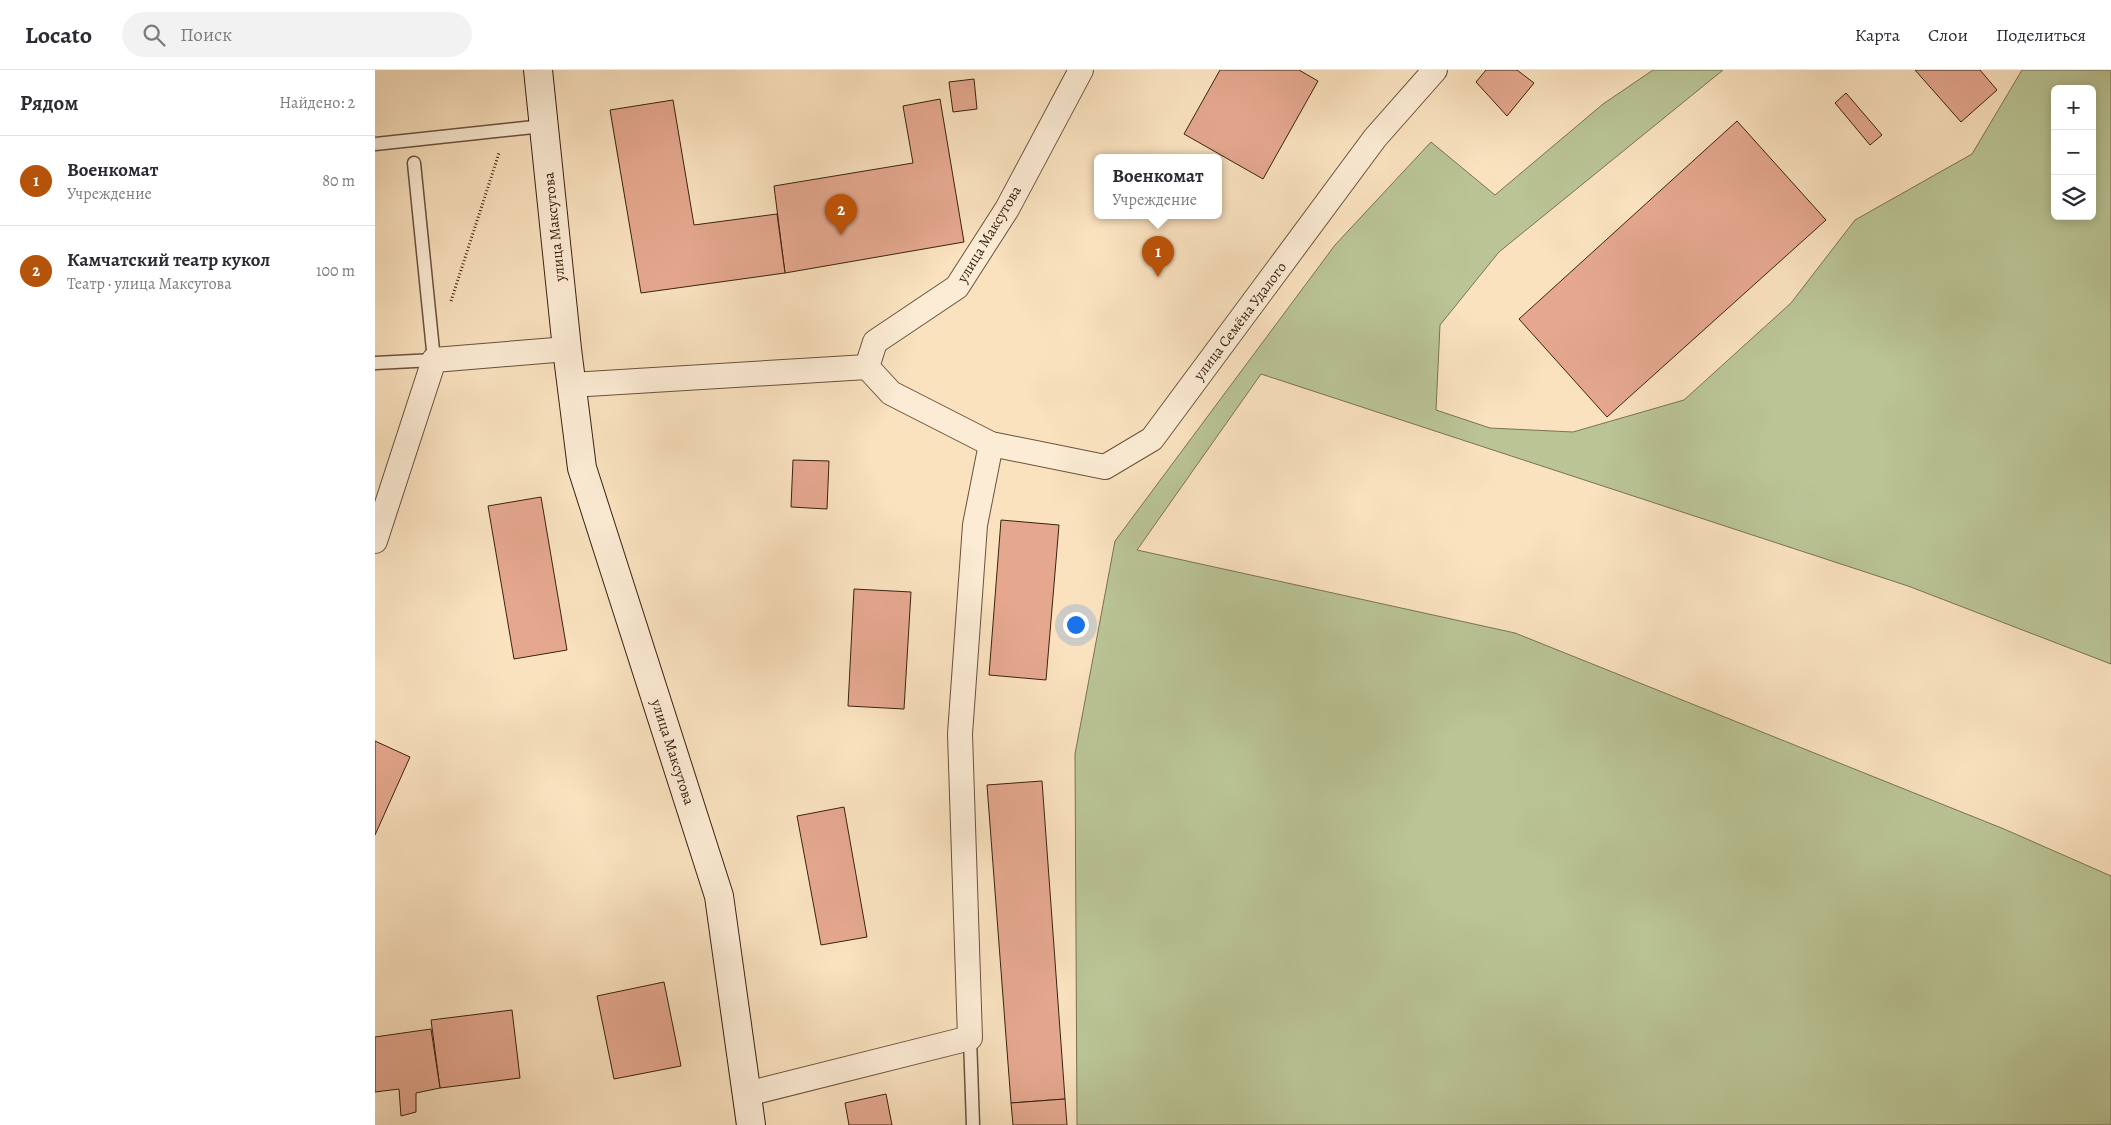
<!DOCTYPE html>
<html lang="ru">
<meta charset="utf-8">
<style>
:root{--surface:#fff;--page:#f2f2f3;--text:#2b2b33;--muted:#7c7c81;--line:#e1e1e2;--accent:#b45309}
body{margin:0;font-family:Alegreya,serif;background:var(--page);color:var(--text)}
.controls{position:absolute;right:15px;top:15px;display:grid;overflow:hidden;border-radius:8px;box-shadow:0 2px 12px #0003}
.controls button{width:45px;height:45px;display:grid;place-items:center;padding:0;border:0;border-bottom:1px solid var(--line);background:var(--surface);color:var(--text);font:25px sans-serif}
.you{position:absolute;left:700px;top:554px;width:18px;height:18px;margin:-12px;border:4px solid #fff;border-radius:50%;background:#1a73e8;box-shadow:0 0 0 8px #1a73e833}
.badge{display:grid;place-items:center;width:32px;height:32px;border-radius:50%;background:var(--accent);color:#fff;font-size:16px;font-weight:700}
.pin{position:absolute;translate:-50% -41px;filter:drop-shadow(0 1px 2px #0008)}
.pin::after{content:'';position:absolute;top:26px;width:18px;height:15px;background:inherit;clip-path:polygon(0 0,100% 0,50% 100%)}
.popup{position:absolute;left:719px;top:84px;width:128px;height:65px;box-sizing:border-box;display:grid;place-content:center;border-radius:8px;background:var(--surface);filter:drop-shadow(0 1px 4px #0005);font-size:16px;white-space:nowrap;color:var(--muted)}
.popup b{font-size:19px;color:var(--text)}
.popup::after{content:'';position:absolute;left:50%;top:100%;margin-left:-10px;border:10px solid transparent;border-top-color:var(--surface)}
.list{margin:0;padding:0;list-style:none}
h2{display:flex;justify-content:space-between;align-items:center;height:65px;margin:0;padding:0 20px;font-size:21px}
h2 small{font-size:16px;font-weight:400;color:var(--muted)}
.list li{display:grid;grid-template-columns:32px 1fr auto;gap:15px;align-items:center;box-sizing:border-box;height:90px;padding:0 20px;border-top:1px solid var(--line)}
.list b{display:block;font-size:19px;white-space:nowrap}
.list p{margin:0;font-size:16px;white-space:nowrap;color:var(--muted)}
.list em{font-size:16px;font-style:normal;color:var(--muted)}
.icon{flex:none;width:28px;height:28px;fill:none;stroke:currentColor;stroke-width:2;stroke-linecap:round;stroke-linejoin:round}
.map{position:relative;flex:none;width:1736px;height:1055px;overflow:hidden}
header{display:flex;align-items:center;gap:30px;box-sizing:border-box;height:70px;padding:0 25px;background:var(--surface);border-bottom:1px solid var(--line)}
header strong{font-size:24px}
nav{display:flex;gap:28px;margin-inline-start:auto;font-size:18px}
.search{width:350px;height:45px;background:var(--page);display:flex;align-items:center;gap:12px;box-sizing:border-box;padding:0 18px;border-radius:28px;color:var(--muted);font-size:19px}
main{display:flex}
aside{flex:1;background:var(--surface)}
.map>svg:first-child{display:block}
</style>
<header>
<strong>Locato</strong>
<div class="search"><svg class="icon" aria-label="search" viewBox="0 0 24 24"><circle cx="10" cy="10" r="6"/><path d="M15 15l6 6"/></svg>Поиск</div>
<nav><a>Карта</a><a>Слои</a><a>Поделиться</a></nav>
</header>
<main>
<aside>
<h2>Рядом<small>Найдено: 2</small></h2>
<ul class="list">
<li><span class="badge">1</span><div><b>Военкомат</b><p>Учреждение</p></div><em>80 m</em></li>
<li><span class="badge">2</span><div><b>Камчатский театр кукол</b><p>Театр · улица Максутова</p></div><em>100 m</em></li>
</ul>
</aside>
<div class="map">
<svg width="1736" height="1055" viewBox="0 0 1736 1055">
<rect width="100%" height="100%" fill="#fae2bf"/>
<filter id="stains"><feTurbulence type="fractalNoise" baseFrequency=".004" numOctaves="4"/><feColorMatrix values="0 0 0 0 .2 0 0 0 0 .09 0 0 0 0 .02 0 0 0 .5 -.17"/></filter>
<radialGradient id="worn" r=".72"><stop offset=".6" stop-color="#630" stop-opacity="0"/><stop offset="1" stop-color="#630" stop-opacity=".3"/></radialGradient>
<!-- green -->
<path fill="#bac495" stroke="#7a7352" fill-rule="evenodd" d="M1278,0H1348L1124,182L1065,255L1061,340L1115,358L1198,362L1309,330L1416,233L1480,150L1597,84L1647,0H1736V594L1533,516L886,304L762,480L1140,563L1629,759L1736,806V1055H702L700,684L740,471L960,175L1056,72L1120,125L1228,34ZM1680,19H1717V146H1680Z"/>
<!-- building -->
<g fill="#e5a88f" stroke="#3a2210">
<polygon points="845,0 924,0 943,11 888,109 809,64"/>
<polygon points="1111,0 1142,0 1159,13 1132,46 1101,12"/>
<polygon points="1540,0 1605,0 1622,20 1586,52"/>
<polygon points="599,9 602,39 578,42 574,12"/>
<polygon points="1471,23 1507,65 1495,75 1460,33"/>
<polygon points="565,29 589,172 410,203 399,116 538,93 528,36"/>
<polygon points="298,30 319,155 402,144 410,203 266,223 235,40"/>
<polygon points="1362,51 1451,150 1232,347 1144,249"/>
<polygon points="418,390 454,391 452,439 416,437"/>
<polygon points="166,427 192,580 139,589 113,436"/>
<polygon points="626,450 684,455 671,610 614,605"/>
<polygon points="479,519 536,522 529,639 473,636"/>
<polygon points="0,671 35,687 0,765"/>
<polygon points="667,711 690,1029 636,1033 612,715"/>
<polygon points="469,737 492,867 446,875 422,746"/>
<polygon points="289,912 306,996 239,1009 222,926"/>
<polygon points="137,940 145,1008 65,1018 56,950"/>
<polygon points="56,959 65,1018 41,1023 41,1042 26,1046 24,1019 0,1022 0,967"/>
<polygon points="511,1024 517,1055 474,1055 470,1033"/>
<polygon points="690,1029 692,1055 638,1055 636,1033"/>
</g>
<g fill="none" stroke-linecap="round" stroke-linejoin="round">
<defs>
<g id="lane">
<polyline points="0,74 168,56"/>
<polyline points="0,293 59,290 39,93"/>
<polyline points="595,968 598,1055"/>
</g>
<g id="street">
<polyline points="492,297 500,272 582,217 632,139 706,0"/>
<polyline points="196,315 492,297 516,323 616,374 730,397 777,369 1000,68 1060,0"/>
<polyline points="0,471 59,290 192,279"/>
<polyline points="372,1024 595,968 585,664 600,455 616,374"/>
</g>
<polyline id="secondary" points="163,0 192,279 207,398 344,826 376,1055"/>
</defs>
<!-- lane casing -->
<use href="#lane" stroke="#6a523c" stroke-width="15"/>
<!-- street casing -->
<use href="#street" stroke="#6a523c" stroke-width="26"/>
<!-- secondary casing -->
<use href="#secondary" stroke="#3a2210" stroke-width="30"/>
<!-- path -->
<polyline stroke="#3a2210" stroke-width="3" stroke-dasharray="1 2.5" stroke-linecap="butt" points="76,231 124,83"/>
<!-- lane -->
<use href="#lane" stroke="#fcecd5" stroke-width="12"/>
<!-- street -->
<use href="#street" stroke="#fcecd5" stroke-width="24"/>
<!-- secondary -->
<use href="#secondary" stroke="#fcecd5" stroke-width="28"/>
</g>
<g text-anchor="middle" stroke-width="5" stroke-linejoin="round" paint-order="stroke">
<!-- street labels -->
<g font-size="15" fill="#3a2210" stroke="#fcecd5">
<text transform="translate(179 157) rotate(-96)" y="5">улица Максутова</text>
<text transform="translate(614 164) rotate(-59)" y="5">улица Максутова</text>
<text transform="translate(865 251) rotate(-53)" y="5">улица Семёна Удалого</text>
<text transform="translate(298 682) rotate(72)" y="5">улица Максутова</text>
</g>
</g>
<rect width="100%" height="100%" filter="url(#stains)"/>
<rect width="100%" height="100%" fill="url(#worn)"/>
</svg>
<div class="controls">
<button>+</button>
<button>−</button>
<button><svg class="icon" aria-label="layers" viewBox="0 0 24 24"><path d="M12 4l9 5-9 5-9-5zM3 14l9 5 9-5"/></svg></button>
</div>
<div class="you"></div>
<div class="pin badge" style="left:783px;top:207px">1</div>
<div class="popup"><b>Военкомат</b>Учреждение</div>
<div class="pin badge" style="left:466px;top:165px">2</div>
</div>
</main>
